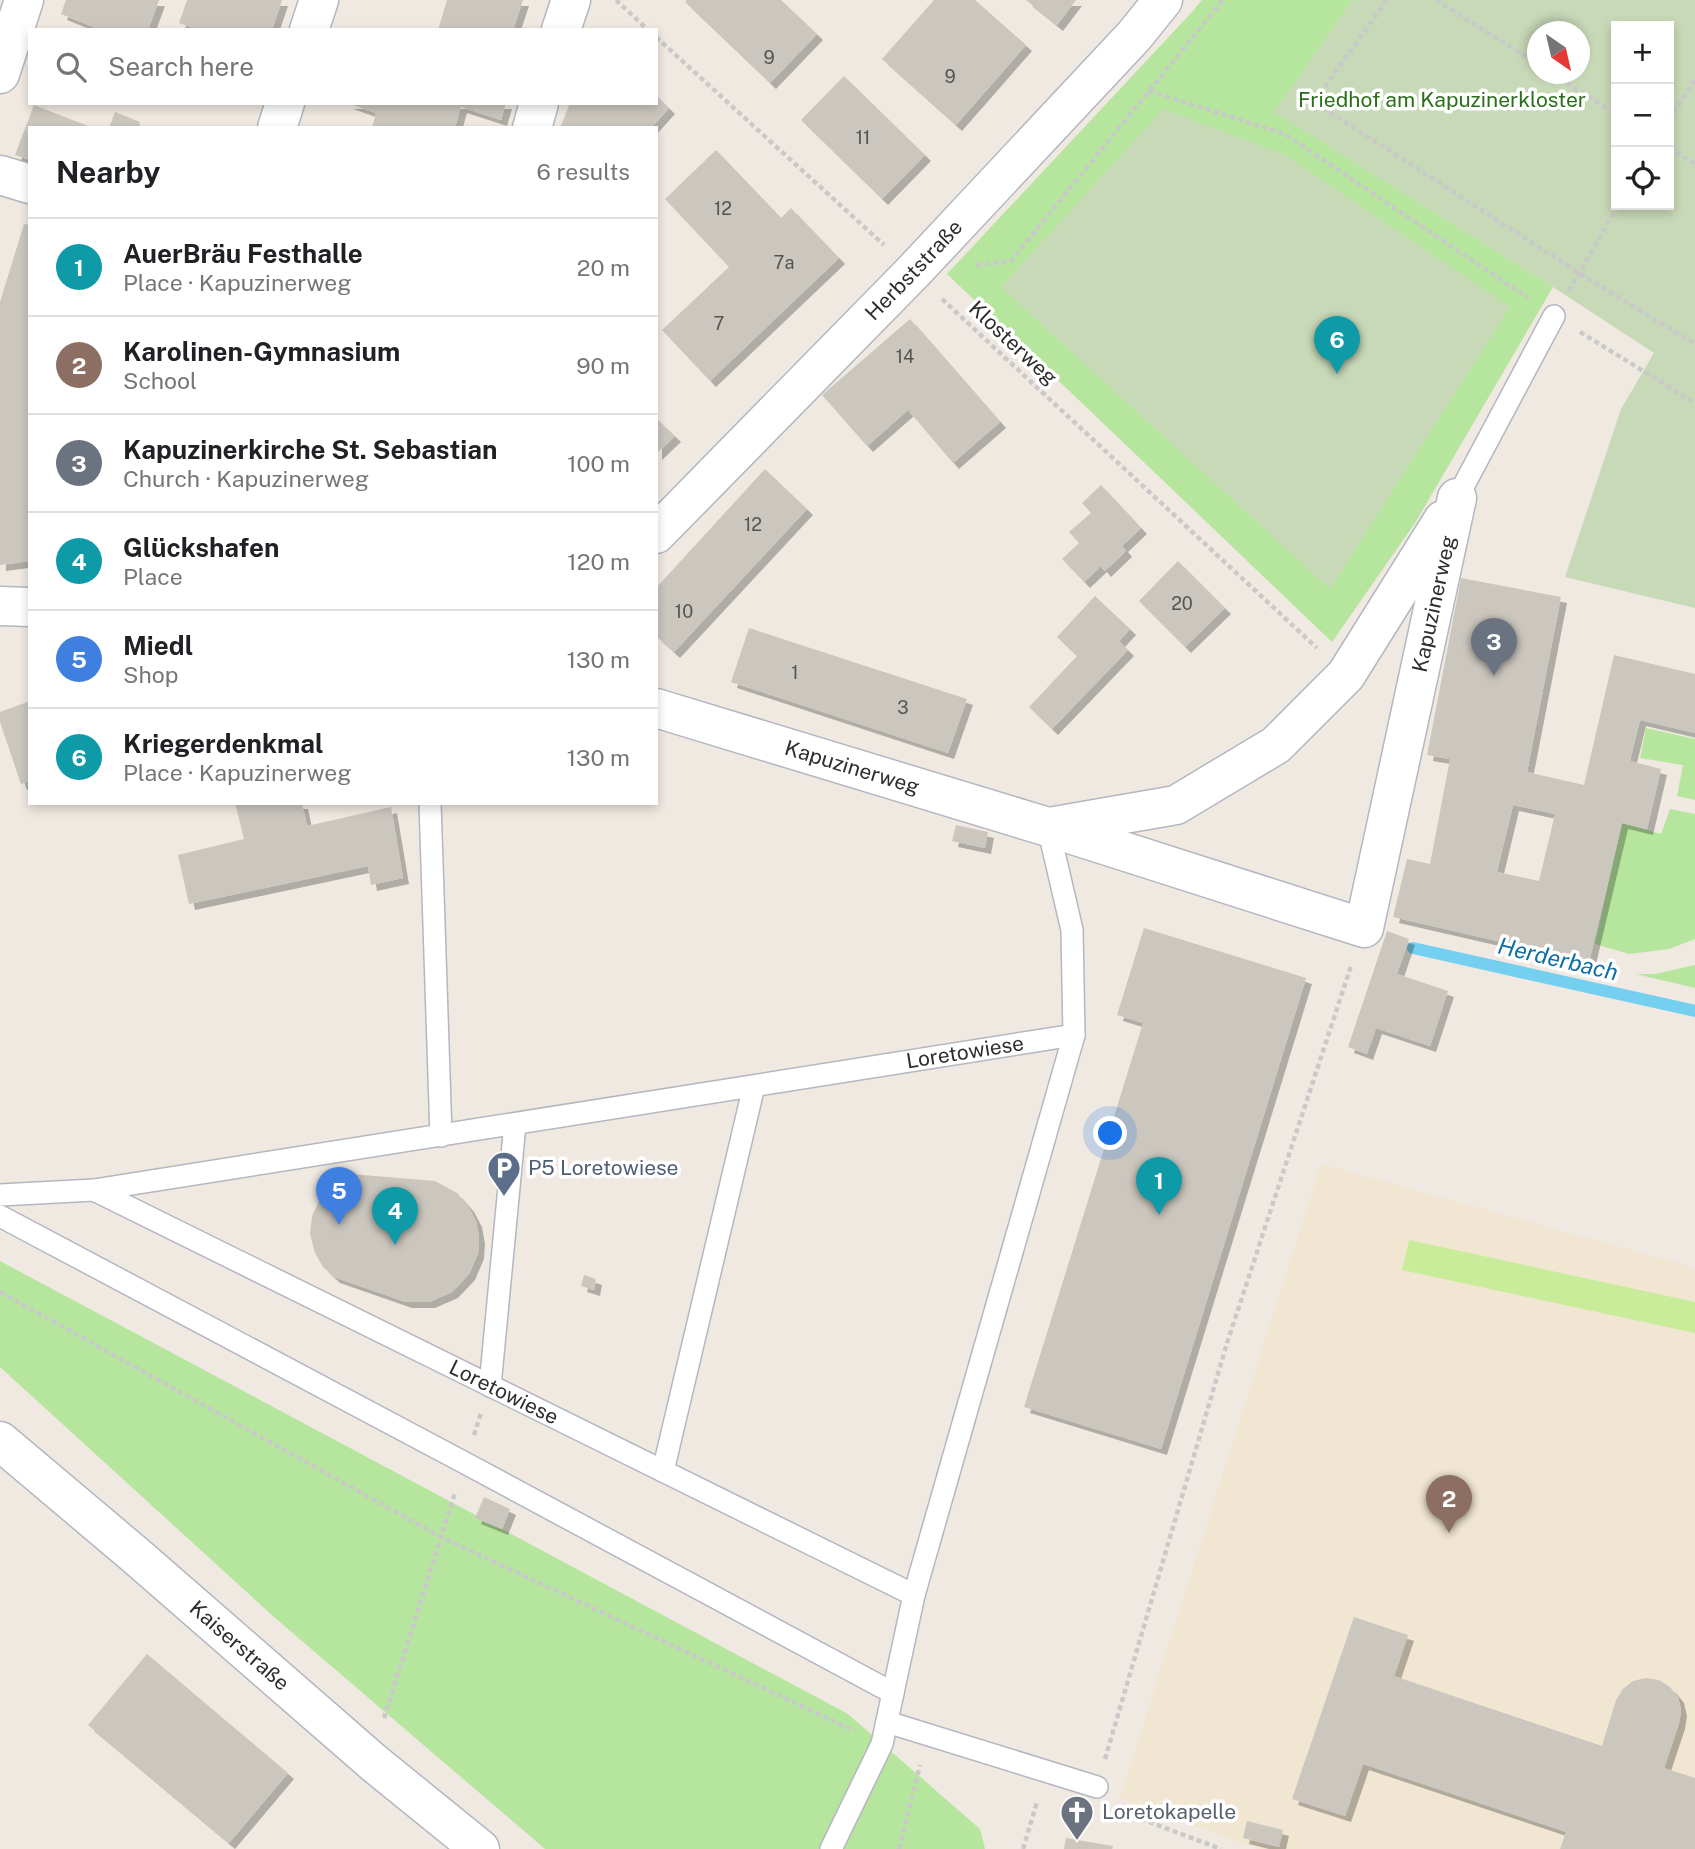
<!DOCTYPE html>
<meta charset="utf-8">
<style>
:root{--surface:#fff;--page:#f6f6f6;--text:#202124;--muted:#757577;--line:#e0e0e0;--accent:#111827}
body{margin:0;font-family:"Public Sans",sans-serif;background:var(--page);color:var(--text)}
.controls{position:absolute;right:21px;top:21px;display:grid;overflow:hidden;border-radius:0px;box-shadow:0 4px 10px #0003}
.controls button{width:63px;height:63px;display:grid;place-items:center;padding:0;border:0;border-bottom:2px solid var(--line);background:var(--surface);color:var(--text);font:35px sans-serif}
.compass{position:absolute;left:1527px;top:21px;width:63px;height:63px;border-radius:50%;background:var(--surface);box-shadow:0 4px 10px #0003;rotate:146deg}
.you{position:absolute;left:1111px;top:1134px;width:24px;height:24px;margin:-18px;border:5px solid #fff;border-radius:50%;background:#1a73e8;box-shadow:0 0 0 10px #1a73e833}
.badge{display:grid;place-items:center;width:46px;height:46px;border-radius:50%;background:var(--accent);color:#fff;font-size:23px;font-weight:700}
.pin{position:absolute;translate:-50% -58px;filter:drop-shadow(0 2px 4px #0008)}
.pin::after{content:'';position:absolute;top:37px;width:24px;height:21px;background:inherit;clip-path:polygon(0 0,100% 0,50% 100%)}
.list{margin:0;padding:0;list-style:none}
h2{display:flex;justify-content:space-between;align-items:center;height:91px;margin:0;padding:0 28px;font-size:30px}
h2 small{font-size:23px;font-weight:400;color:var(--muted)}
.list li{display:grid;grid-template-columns:46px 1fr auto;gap:21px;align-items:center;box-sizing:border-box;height:98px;padding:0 28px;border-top:2px solid var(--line)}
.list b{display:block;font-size:26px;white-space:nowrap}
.list p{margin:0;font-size:23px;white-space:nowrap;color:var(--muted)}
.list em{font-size:23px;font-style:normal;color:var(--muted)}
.icon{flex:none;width:38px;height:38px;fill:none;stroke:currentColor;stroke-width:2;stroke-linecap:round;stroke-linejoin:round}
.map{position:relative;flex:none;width:1695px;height:1849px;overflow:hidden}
.search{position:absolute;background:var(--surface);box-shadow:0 4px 10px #0003;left:28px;top:28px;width:630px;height:77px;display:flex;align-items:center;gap:18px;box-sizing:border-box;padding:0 24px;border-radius:0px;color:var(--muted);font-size:26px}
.panel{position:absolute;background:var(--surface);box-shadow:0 4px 10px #0003;left:28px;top:126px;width:630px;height:679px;border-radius:0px}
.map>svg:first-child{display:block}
</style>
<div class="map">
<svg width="1695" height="1849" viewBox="0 0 1695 1849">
<defs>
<filter id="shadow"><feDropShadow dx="6" dy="6" stdDeviation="0" flood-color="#0004"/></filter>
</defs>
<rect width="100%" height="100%" fill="#efe9e1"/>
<!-- education -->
<polygon fill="#f0e6d1" points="1321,1164 1695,1268 1695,1849 1258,1849 1120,1798"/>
<!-- green -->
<g fill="#b6e59e">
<polygon points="1202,0 1353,0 1275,112 1553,287 1415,523 1332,642 947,274 1192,12"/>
<polygon points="1646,728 1695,739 1695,800 1677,796 1683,765 1640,758"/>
<polygon points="1670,809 1695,814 1695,939 1669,949 1629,954 1595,944 1622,823 1661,834"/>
<polygon points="1695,965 1695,988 1636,974 1655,974"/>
<polygon points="0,1261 848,1714 980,1829 985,1849 545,1849 274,1617 0,1367"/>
</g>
<!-- cemetery -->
<g fill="#c8d9b8" fill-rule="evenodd">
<path d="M1353,0H1695V608L1565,577L1621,409L1654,353L1553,287L1274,112ZM1616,26H1669V205H1616ZM1538,32H1580V74H1538Z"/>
<polygon points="1163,109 1285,155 1510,307 1330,589 1001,287"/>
</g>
<!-- pitch -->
<polygon fill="#c9ec9a" points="1409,1240 1695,1302 1695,1333 1402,1270"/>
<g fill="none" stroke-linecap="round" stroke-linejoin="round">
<!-- stream -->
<polyline stroke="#75cff0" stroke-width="12" points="1413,948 1695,1011"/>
</g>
<!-- building -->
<g fill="#cbc7bf" fill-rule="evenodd" filter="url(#shadow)">
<polygon points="66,0 159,0 148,30 101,30 61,14"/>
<polygon points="187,0 282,0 272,30 199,30 179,23"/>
<polygon points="447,0 523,0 513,30 438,30"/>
<polygon points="687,0 781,0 817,34 770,83 685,2"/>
<polygon points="934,0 975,0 1026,45 956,125 882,59"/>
<polygon points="1026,0 1076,0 1057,25"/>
<polygon points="844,76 925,155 882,199 801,120"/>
<polygon points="656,95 669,108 651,128 560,128 570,103 656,103"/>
<polygon points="347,103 506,103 501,120 461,107 455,128 372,128 376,113"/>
<polygon points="34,105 93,128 30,128 30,160 15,155"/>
<polygon points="115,112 140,122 138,128 109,128"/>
<polygon points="716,150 781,218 791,208 839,258 710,381 662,330 729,267 665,199"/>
<polygon points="24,224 30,225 30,473 28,478 30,478 30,561 0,565 0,302"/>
<polygon points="910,319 1000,422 953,463 908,410 867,446 822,395"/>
<polygon points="656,418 675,436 656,454"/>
<polygon points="765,469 807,509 674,652 656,636 656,588"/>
<polygon points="1101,485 1141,528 1122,546 1126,551 1105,571 1101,566 1084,582 1062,559 1079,543 1069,532 1091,513 1082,503"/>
<polygon points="1178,561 1225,608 1185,647 1139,601"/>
<path d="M1461,578L1561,597L1527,772L1584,785L1614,655L1695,674V733L1640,720L1630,761L1661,769L1647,829L1622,823L1589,962L1393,917L1407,859L1430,864L1450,759L1427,755ZM1513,805L1555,814L1539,881L1497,872Z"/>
<polygon points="1095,596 1130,629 1119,641 1128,650 1052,729 1029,707 1077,656 1057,637"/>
<polygon points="749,628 967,699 948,753 731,682"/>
<polygon points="30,701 30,781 21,784 0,722 0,712"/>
<polygon points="235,803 302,803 307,826 391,807 403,878 371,885 368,866 189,904 178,855 244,839"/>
<polygon points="956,825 988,832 985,848 952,841"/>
<polygon points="1144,928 1306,978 1161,1449 1024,1407 1143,1023 1117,1015"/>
<polygon points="1387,931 1409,939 1397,974 1448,991 1430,1046 1376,1028 1367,1054 1348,1047"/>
<polygon points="351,1174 435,1181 457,1193 468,1206 476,1221 479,1238 478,1253 469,1274 452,1292 429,1302 406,1302 334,1277 323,1267 315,1253 310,1234 312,1216 323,1193 334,1182"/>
<polygon points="584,1275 596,1279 594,1290 581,1286"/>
<polygon points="484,1497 510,1509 502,1529 475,1518"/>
<polygon points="1354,1617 1408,1635 1394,1676 1602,1746 1616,1700 1623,1689 1633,1681 1646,1678 1659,1680 1670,1687 1678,1697 1681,1710 1679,1723 1664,1768 1695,1778 1695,1849 1560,1849 1566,1832 1363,1764 1345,1816 1292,1799"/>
<polygon points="147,1654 288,1773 229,1843 88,1725"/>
<polygon points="1247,1821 1283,1830 1279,1847 1243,1838"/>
<polygon points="1066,1838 1113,1846 1112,1849 1064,1849"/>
</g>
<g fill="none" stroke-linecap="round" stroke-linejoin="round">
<defs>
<g id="lane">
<polyline points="1457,498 1554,316"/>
<polyline points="430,803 441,1136"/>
<path id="s1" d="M94,1190L914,1595"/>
<path id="s2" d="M0,1195L94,1190L1074,1035"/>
<polyline points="0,1216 465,1463 893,1693"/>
<polyline points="490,1386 515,1124"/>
<polyline points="663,1471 754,1086"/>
<polyline points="887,1722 1097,1787"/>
<polyline points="831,1849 882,1744 914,1595 1074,1035 1072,930 1048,827"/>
</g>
<g id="street">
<polyline points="309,30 319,0"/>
<polyline points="561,30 571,0"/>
<polyline points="0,74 24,0"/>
<polyline points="277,128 285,103"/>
<polyline points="532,128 539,103"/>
<polyline points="0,175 30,184"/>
<path id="s3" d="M656,534L913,272L1134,36L1163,0"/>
<polyline points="0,606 30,607"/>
<path id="s4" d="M656,708L1048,827L1364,928L1457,498"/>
<polyline points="1055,826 1176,805 1276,745 1346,675 1443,520"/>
</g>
<g id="secondary">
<path id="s5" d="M0,1441L134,1554L374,1763L480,1849"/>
</g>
</defs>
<!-- lane casing -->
<use href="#lane" stroke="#b4b7c1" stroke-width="24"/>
<!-- street casing -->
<use href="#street" stroke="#b4b7c1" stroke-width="41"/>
<!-- secondary casing -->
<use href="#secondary" stroke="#b4b7c1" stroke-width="41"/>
<!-- path -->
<g stroke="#c9c9c9" stroke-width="4.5" stroke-dasharray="5 3.5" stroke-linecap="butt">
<polyline points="616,0 648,30"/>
<polyline points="1387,0 1314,102 1579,273 1695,344"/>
<polyline points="1436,0 1538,64"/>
<polyline points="656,37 884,245"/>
<polyline points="1552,74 1616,114"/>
<polyline points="1149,91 1285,134 1528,298"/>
<polyline points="1669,120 1695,80"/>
<polyline points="1669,147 1695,164"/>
<polyline points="976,265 1011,261 1223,0"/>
<polyline points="1569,291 1618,205"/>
<polyline points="942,299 1317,648"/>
<polyline points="1580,332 1695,403"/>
<polyline points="0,1292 441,1537 855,1731"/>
<polyline points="474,1435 481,1413"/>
<polyline points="384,1718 455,1493"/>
<polyline points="1105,1759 1227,1343 1351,966"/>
<polyline points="1117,1810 1221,1849"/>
<polyline points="899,1849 920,1765"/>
<polyline points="1023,1849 1037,1802"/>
</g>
<!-- lane -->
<use href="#lane" stroke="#fff" stroke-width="21"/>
<!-- street -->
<use href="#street" stroke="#fff" stroke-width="38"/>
<!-- secondary -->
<use href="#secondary" stroke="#fff" stroke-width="38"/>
</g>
<!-- icons -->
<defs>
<symbol id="parking-pin" viewBox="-11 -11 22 30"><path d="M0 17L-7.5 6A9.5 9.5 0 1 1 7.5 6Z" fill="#5c6f8a" stroke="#fff"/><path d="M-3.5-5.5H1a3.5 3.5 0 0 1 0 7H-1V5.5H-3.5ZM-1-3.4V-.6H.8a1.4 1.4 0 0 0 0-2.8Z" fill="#fff"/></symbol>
<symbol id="church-pin" viewBox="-11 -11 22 30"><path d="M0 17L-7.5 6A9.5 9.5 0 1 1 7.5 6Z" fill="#6b7280" stroke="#fff"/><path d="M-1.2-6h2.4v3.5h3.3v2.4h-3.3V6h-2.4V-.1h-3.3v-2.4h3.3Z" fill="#fff"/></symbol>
</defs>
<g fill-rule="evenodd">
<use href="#parking-pin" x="485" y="1149" width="38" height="52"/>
<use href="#church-pin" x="1058" y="1793" width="38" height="52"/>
</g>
<g text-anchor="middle" stroke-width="7" stroke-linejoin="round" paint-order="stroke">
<!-- number labels -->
<g font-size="18" fill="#555452">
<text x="769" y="64">9</text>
<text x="950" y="83">9</text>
<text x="863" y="144">11</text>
<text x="723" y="215">12</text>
<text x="784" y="269">7a</text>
<text x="719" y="330">7</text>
<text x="905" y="363">14</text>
<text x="753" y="531">12</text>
<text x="1182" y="610">20</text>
<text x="684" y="618">10</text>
<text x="795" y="679">1</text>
<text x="903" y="714">3</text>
</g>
<!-- park labels -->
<g font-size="21" fill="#2c6e1b" stroke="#fff">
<text x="1442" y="107">Friedhof am Kapuzinerkloster</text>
</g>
<!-- street labels -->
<g font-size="21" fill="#2e2e2e" stroke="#fff">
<text dy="7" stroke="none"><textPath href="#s3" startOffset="369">Herbststraße</textPath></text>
<text transform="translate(1013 343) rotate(43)" y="7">Klosterweg</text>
<text dy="7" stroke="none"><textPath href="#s4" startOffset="1073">Kapuzinerweg</textPath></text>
<text dy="7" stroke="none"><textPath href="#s4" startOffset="205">Kapuzinerweg</textPath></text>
<text dy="7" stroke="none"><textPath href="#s2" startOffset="976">Loretowiese</textPath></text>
<text dy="7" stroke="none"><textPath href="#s1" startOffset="457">Loretowiese</textPath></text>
<text dy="7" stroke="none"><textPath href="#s5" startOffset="315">Kaiserstraße</textPath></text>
</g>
<!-- service labels -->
<g font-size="21" fill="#4e5e75" stroke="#fff" text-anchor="start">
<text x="528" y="1175">P5 Loretowiese</text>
</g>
<!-- worship labels -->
<g font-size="21" fill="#5b616d" stroke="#fff" text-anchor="start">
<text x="1102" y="1819">Loretokapelle</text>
</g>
<!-- water labels -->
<g font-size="23" font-style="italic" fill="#0d6fa3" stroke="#fff">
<text transform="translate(1558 959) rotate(13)" y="8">Herderbach</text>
</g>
</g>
</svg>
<div class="controls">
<button>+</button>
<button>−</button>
<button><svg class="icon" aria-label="locate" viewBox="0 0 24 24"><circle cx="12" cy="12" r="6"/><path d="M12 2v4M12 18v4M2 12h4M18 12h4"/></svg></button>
</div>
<svg class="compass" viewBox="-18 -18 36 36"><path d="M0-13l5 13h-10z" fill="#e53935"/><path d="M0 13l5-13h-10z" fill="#757577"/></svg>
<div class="you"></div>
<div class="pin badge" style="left:1159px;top:1215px;background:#0f9aa8">1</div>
<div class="pin badge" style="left:1449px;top:1533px;background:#8d6e63">2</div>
<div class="pin badge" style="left:1494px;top:676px;background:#6b7280">3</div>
<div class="pin badge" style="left:395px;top:1245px;background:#0f9aa8">4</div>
<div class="pin badge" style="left:339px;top:1225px;background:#3f7fe0">5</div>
<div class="pin badge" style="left:1337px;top:374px;background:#0f9aa8">6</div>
<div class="search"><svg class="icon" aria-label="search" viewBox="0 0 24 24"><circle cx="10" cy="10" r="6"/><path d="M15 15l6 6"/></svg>Search here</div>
<section class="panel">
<h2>Nearby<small>6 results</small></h2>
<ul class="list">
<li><span class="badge" style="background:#0f9aa8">1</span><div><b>AuerBräu Festhalle</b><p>Place · Kapuzinerweg</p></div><em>20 m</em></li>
<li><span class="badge" style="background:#8d6e63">2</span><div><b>Karolinen-Gymnasium</b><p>School</p></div><em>90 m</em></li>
<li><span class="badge" style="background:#6b7280">3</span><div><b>Kapuzinerkirche St. Sebastian</b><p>Church · Kapuzinerweg</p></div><em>100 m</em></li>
<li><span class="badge" style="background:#0f9aa8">4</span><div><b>Glückshafen</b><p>Place</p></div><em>120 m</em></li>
<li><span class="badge" style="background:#3f7fe0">5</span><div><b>Miedl</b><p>Shop</p></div><em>130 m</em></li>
<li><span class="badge" style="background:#0f9aa8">6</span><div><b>Kriegerdenkmal</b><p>Place · Kapuzinerweg</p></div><em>130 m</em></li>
</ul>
</section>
</div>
